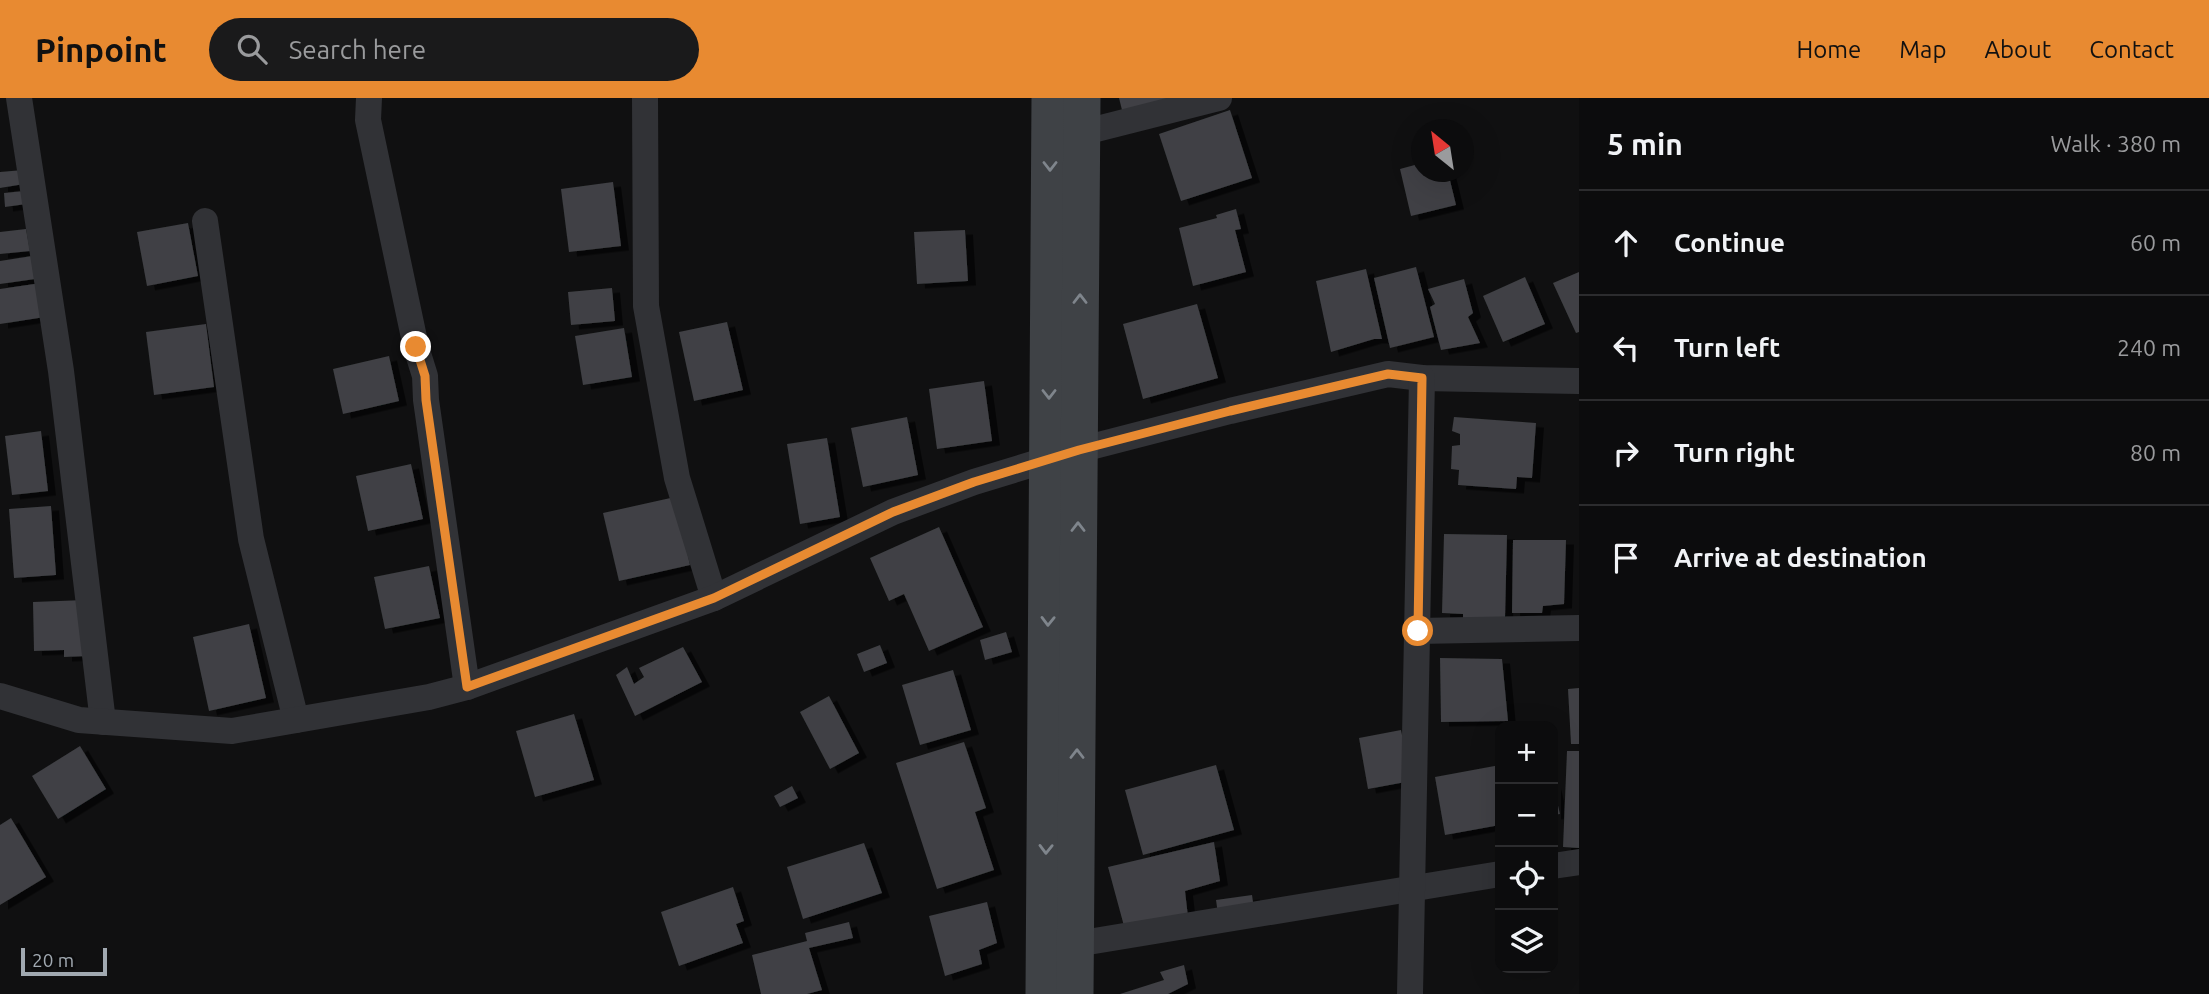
<!DOCTYPE html>
<meta charset="utf-8">
<style>
:root{--surface:#0c0c0d;--page:#1a1a1b;--text:#f1f3f6;--muted:#9a9b9d;--line:#2c2c2e;--accent:#e88a31}
body{margin:0;font-family:Ubuntu,sans-serif;background:var(--page);color:var(--text)}
.controls{position:absolute;right:21px;bottom:21px;display:grid;overflow:hidden;border-radius:14px;box-shadow:0 7px 28px #0002}
.controls button{width:63px;height:63px;display:grid;place-items:center;padding:0;border:0;border-bottom:2px solid var(--line);background:var(--surface);color:var(--text);font:35px sans-serif}
.compass{position:absolute;left:1411px;top:21px;width:63px;height:63px;border-radius:50%;background:var(--surface);box-shadow:0 7px 28px #0002;rotate:330deg}
.scale{position:absolute;left:21px;bottom:18px;width:86px;box-sizing:border-box;padding-left:7px;border:4px solid #a1a9b1;border-top:0;font-size:19px;line-height:24px;white-space:nowrap;color:#a1a9b1;-webkit-text-stroke:5px #0b0b0c;paint-order:stroke}
.stop{position:absolute;width:21px;height:21px;margin:-16px;border:5px solid #e88a31;border-radius:50%;background:#fff}
.stop.end{background:#e88a31;border-color:#fff;box-shadow:0 2px 7px #0008}
.list{margin:0;padding:0;list-style:none}
h2{display:flex;justify-content:space-between;align-items:center;height:91px;margin:0;padding:0 28px;font-size:30px}
h2 small{font-size:23px;font-weight:400;color:var(--muted)}
.list li{display:grid;grid-template-columns:46px 1fr auto;gap:21px;align-items:center;box-sizing:border-box;height:105px;padding:0 28px;border-top:2px solid var(--line)}
.list b{display:block;font-size:26px;white-space:nowrap}
.list em{font-size:23px;font-style:normal;color:var(--muted)}
.icon{flex:none;width:38px;height:38px;fill:none;stroke:currentColor;stroke-width:2;stroke-linecap:round;stroke-linejoin:round}
.map{position:relative;flex:none;width:1579px;height:896px;overflow:hidden}
header{display:flex;align-items:center;gap:42px;box-sizing:border-box;height:98px;padding:0 35px;background:var(--accent);color:#111}
header strong{font-size:33px}
nav{display:flex;gap:38px;margin-inline-start:auto;font-size:24px}
.search{width:490px;height:63px;background:var(--page);display:flex;align-items:center;gap:18px;box-sizing:border-box;padding:0 24px;border-radius:38px;color:var(--muted);font-size:26px}
main{display:flex}
aside{flex:1;background:var(--surface)}
.map>svg:first-child{display:block}
</style>
<header>
<strong>Pinpoint</strong>
<div class="search"><svg class="icon" aria-label="search" viewBox="0 0 24 24"><circle cx="10" cy="10" r="6"/><path d="M15 15l6 6"/></svg>Search here</div>
<nav><a>Home</a><a>Map</a><a>About</a><a>Contact</a></nav>
</header>
<main>
<div class="map">
<svg width="1579" height="896" viewBox="0 0 1579 896">
<defs>
<filter id="shadow"><feDropShadow dx="8" dy="4.5" stdDeviation="0" flood-color="#0009"/></filter>
</defs>
<rect width="100%" height="100%" fill="#101011"/>
<!-- building -->
<g fill="#3f4044" filter="url(#shadow)">
<polygon points="1119,0 1187,0 1123,16"/>
<polygon points="1230,12 1252,80 1181,103 1159,36"/>
<polygon points="1422,65 1422,74 1448,74 1456,107 1411,118 1400,71"/>
<polygon points="23,72 24,86 0,90 0,74"/>
<polygon points="613,84 621,148 569,154 561,91"/>
<polygon points="24,93 26,106 5,109 4,95"/>
<polygon points="1236,111 1241,131 1235,132 1246,174 1193,188 1179,130 1217,120 1216,117"/>
<polygon points="188,125 198,178 147,188 137,134"/>
<polygon points="26,131 30,153 0,156 0,134"/>
<polygon points="965,132 968,183 917,186 914,134"/>
<polygon points="32,158 35,181 0,186 0,163"/>
<polygon points="1416,169 1434,239 1390,250 1374,180"/>
<polygon points="1366,171 1382,241 1374,241 1331,254 1316,183"/>
<polygon points="1579,174 1579,234 1576,235 1553,185"/>
<polygon points="1525,179 1545,226 1503,244 1483,198"/>
<polygon points="1464,181 1473,215 1468,219 1480,245 1441,252 1430,209 1435,206 1428,191"/>
<polygon points="41,185 45,219 0,226 0,191"/>
<polygon points="612,190 615,223 571,227 568,194"/>
<polygon points="1197,206 1218,280 1143,301 1123,226"/>
<polygon points="727,224 743,292 694,303 679,234"/>
<polygon points="206,226 214,289 154,297 146,234"/>
<polygon points="624,230 632,279 583,287 575,238"/>
<polygon points="389,258 399,303 343,316 333,271"/>
<polygon points="984,283 992,343 937,351 929,291"/>
<polygon points="907,319 918,377 863,389 851,330"/>
<polygon points="1454,319 1536,325 1532,380 1517,379 1516,391 1458,387 1459,372 1451,371 1452,348 1460,347 1460,336 1452,333"/>
<polygon points="41,333 48,393 12,397 5,338"/>
<polygon points="827,340 840,419 800,426 787,346"/>
<polygon points="411,366 423,421 368,433 356,378"/>
<polygon points="675,399 690,467 619,483 603,415"/>
<polygon points="51,408 56,477 14,480 9,411"/>
<polygon points="939,429 983,529 929,553 904,496 889,503 870,460"/>
<polygon points="1444,436 1507,437 1505,520 1463,523 1463,516 1442,515"/>
<polygon points="1513,442 1566,442 1564,506 1543,508 1542,515 1512,515"/>
<polygon points="429,468 440,520 385,531 374,479"/>
<polygon points="85,502 87,558 64,559 64,552 34,553 33,504"/>
<polygon points="249,526 266,600 209,613 193,539"/>
<polygon points="1006,534 1012,554 985,562 980,542"/>
<polygon points="880,547 887,565 864,574 857,556"/>
<polygon points="683,549 702,584 635,618 616,577 627,569 634,586 644,579 639,570"/>
<polygon points="1440,560 1502,561 1508,623 1441,624"/>
<polygon points="953,572 971,632 920,647 902,587"/>
<polygon points="1579,590 1579,646 1571,646 1568,591"/>
<polygon points="829,598 859,655 830,671 800,614"/>
<polygon points="574,616 594,682 535,699 516,633"/>
<polygon points="1401,632 1411,683 1368,691 1359,640"/>
<polygon points="964,644 986,710 975,714 994,772 937,791 896,665"/>
<polygon points="80,648 106,691 58,721 32,678"/>
<polygon points="1567,653 1579,653 1579,750 1563,749"/>
<polygon points="1216,667 1234,732 1143,757 1125,692"/>
<polygon points="1500,667 1500,727 1445,737 1435,679"/>
<polygon points="1553,686 1560,716 1553,717"/>
<polygon points="792,688 798,700 780,709 774,698"/>
<polygon points="11,720 46,779 0,807 0,727"/>
<polygon points="1214,744 1220,783 1185,793 1188,819 1124,828 1108,769"/>
<polygon points="864,745 882,795 803,821 787,769"/>
<polygon points="733,789 744,823 736,826 743,845 679,868 661,814"/>
<polygon points="1252,797 1254,811 1218,816 1216,802"/>
<polygon points="987,804 997,845 979,852 982,866 945,878 929,818"/>
<polygon points="849,824 853,840 809,850 822,892 807,896 761,896 752,857 807,843 805,835"/>
<polygon points="1184,867 1188,886 1168,896 1120,896 1164,882 1160,874"/>
</g>
<g fill="none" stroke-linecap="round" stroke-linejoin="round">
<!-- street -->
<g stroke="#313236" stroke-width="26">
<polyline points="19,0 61,273 103,624"/>
<polyline points="369,0 368,22 416,249 425,278 426,302 467,589"/>
<polyline points="645,0 646,208 677,380 714,500"/>
<polyline points="1081,35 1219,0"/>
<polyline points="205,123 251,441 296,622"/>
<polyline points="1417,533 1579,530"/>
<polyline points="0,598 79,622 232,633 429,599 467,589 714,500 893,414 974,384 1079,352 1230,313 1388,276 1422,280 1579,283"/>
<polyline points="1553,768 1579,764"/>
<polyline points="1076,846 1500,776"/>
<polyline points="1410,896 1422,280"/>
</g>
<!-- secondary -->
<g stroke="#3f4246" stroke-width="37">
<polyline points="1044,896 1050,0"/>
<polyline points="1075,896 1082,0"/>
</g>
</g>
<!-- one-way arrows -->
<defs><path id="oneway-chevron" d="M-2-3.5L2.5 0L-2 3.5" fill="none" stroke-width="1.6" stroke-linecap="round" stroke-linejoin="round" transform="scale(1.75)"/></defs>
<g stroke="#7f858c">
<use href="#oneway-chevron" transform="translate(1050 68) rotate(90)"/>
<use href="#oneway-chevron" transform="translate(1080 201) rotate(-90)"/>
<use href="#oneway-chevron" transform="translate(1049 296) rotate(90)"/>
<use href="#oneway-chevron" transform="translate(1078 429) rotate(-90)"/>
<use href="#oneway-chevron" transform="translate(1048 523) rotate(91)"/>
<use href="#oneway-chevron" transform="translate(1077 656) rotate(-90)"/>
<use href="#oneway-chevron" transform="translate(1046 751) rotate(91)"/>
</g>
<g fill="none" stroke-linecap="round" stroke-linejoin="round">
<!-- route -->
<polyline stroke="#e88a31" stroke-width="9" points="416,249 425,278 426,302 467,589 714,500 893,414 974,384 1079,352 1230,313 1388,276 1422,280 1418,533"/>
</g>
</svg>
<div class="controls">
<button>+</button>
<button>−</button>
<button><svg class="icon" aria-label="locate" viewBox="0 0 24 24"><circle cx="12" cy="12" r="6"/><path d="M12 2v4M12 18v4M2 12h4M18 12h4"/></svg></button>
<button><svg class="icon" aria-label="layers" viewBox="0 0 24 24"><path d="M12 4l9 5-9 5-9-5zM3 14l9 5 9-5"/></svg></button>
</div>
<svg class="compass" viewBox="-18 -18 36 36"><path d="M0-13l5 13h-10z" fill="#e53935"/><path d="M0 13l5-13h-10z" fill="#9a9b9d"/></svg>
<div class="scale">20 m</div>
<div class="stop" style="left:1418px;top:533px"></div>
<div class="stop end" style="left:416px;top:249px"></div>
</div>
<aside>
<h2>5 min<small>Walk · 380 m</small></h2>
<ul class="list">
<li><svg class="icon" aria-label="ahead" viewBox="0 0 24 24"><path d="M12 20V5M6 11l6-6 6 6"/></svg><div><b>Continue</b></div><em>60 m</em></li>
<li><svg class="icon" aria-label="left" viewBox="0 0 24 24"><path d="M17 20v-9H6M10 6l-5 5 5 5"/></svg><div><b>Turn left</b></div><em>240 m</em></li>
<li><svg class="icon" aria-label="right" viewBox="0 0 24 24"><path d="M7 20v-9h11M14 6l5 5-5 5"/></svg><div><b>Turn right</b></div><em>80 m</em></li>
<li><svg class="icon" aria-label="arrive" viewBox="0 0 24 24"><path d="M6 21V4h12l-3 4 3 4H6"/></svg><div><b>Arrive at destination</b></div></li>
</ul>
</aside>
</main>
